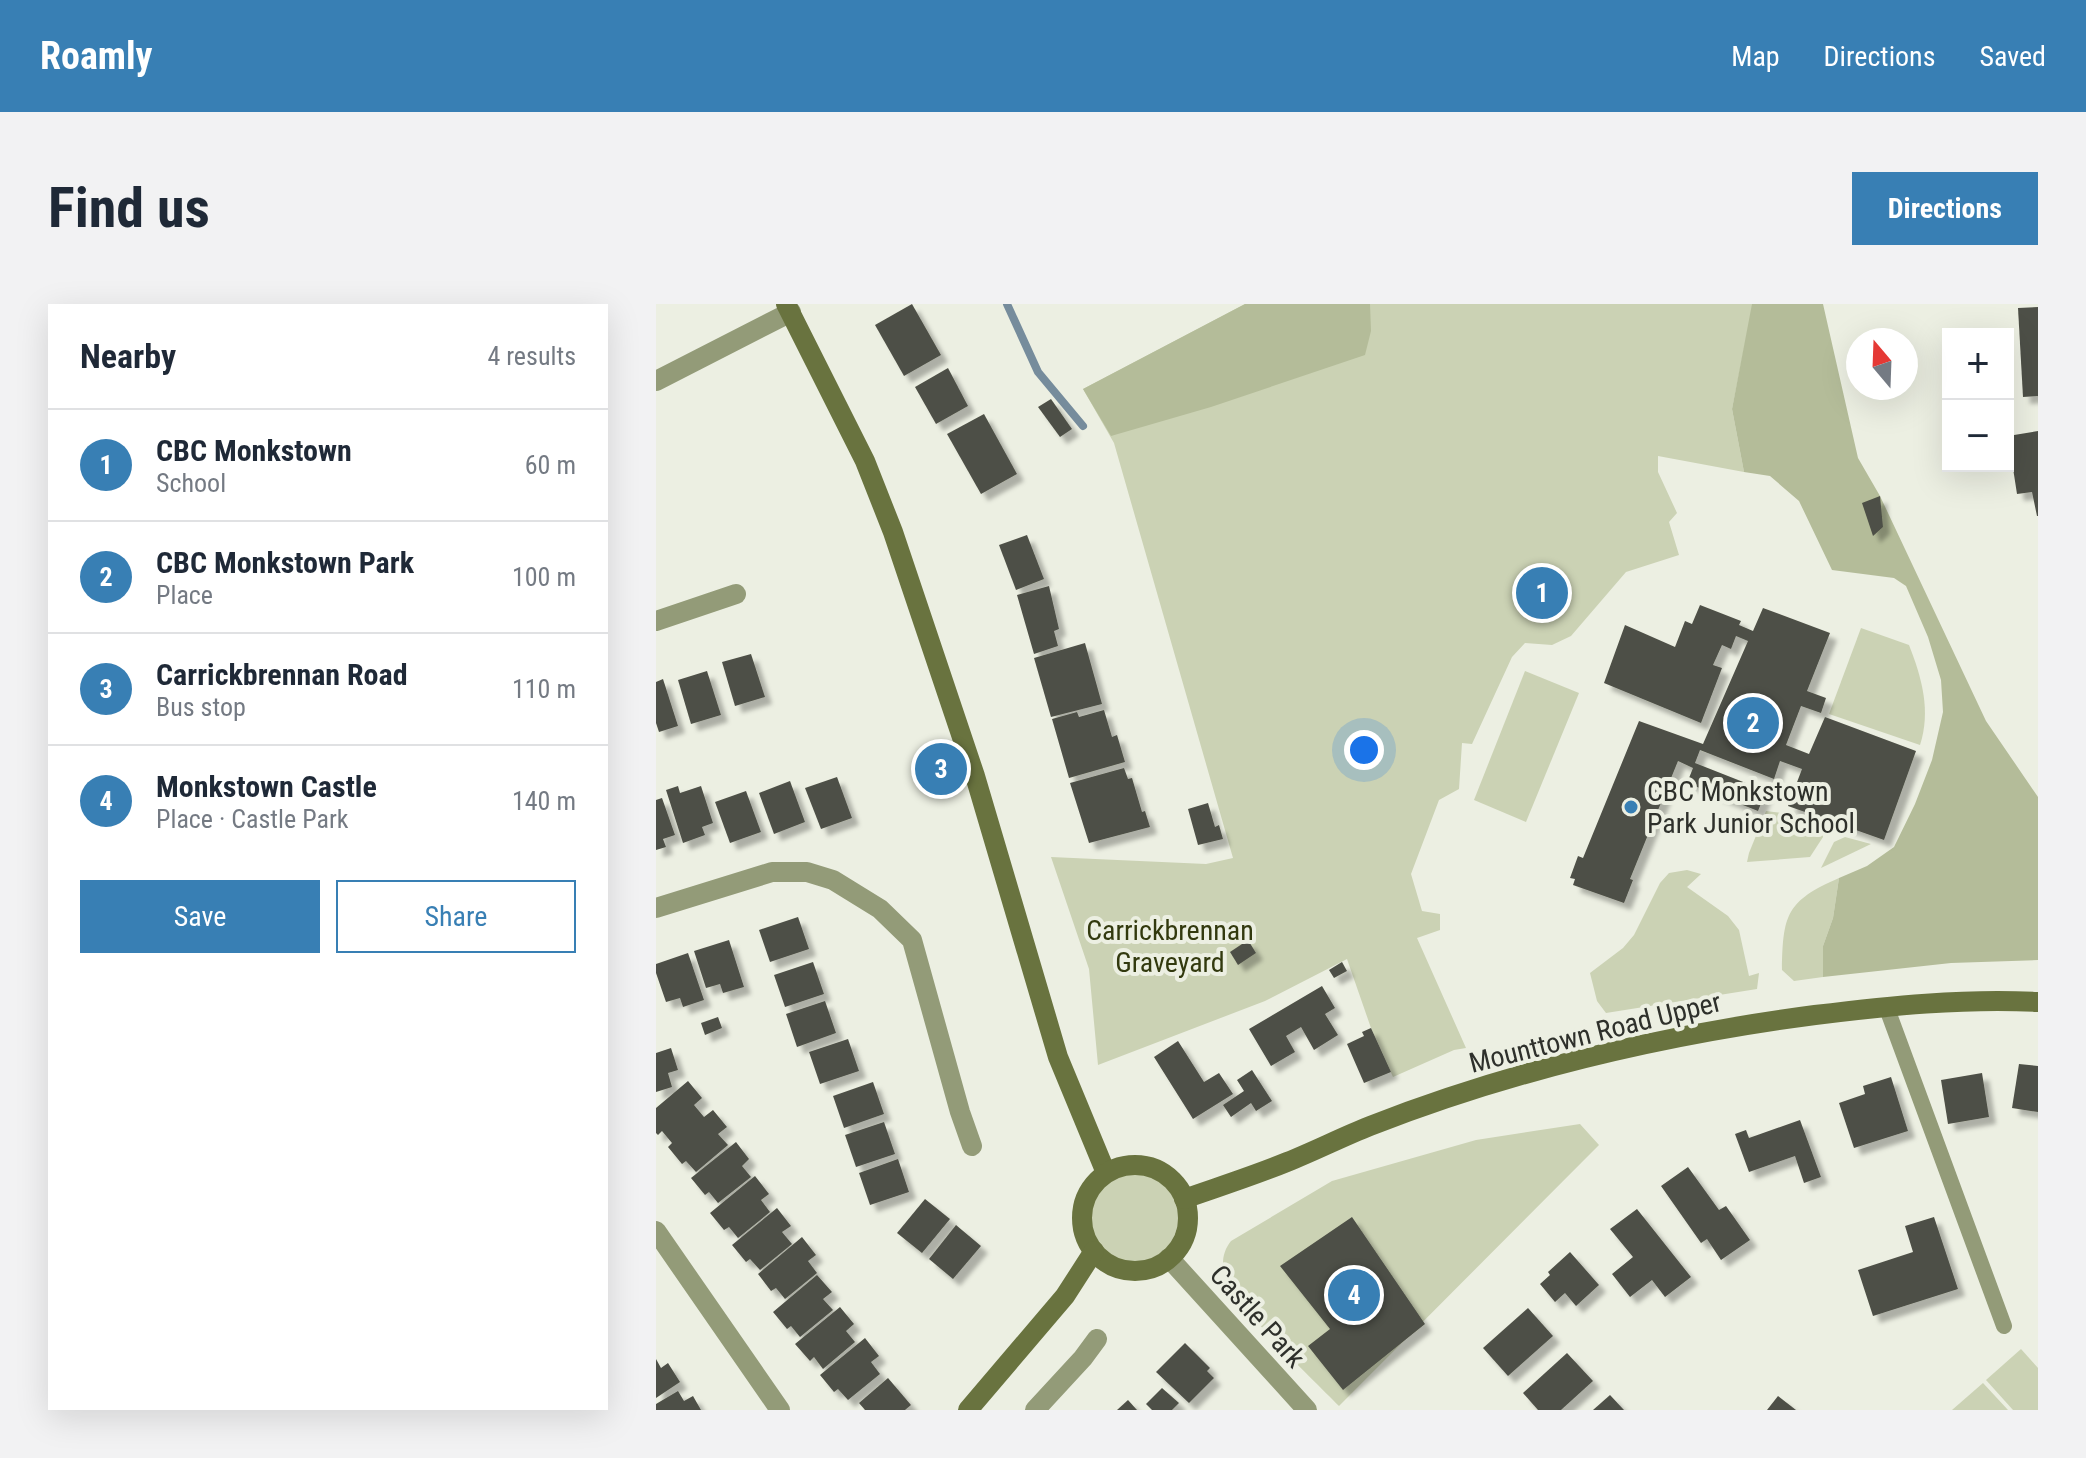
<!DOCTYPE html>
<meta charset="utf-8">
<style>
:root{--surface:#fff;--page:#f2f2f3;--text:#1f2937;--muted:#747a83;--line:#e0e1e3;--accent:#387fb4}
body{margin:0;font-family:"Roboto Condensed",sans-serif;background:var(--page);color:var(--text)}
.controls{position:absolute;right:24px;top:24px;display:grid;overflow:hidden;border-radius:0px;box-shadow:0 8px 32px #0002}
.controls button{width:72px;height:72px;display:grid;place-items:center;padding:0;border:0;border-bottom:2px solid var(--line);background:var(--surface);color:var(--text);font:40px sans-serif}
.compass{position:absolute;left:1190px;top:24px;width:72px;height:72px;border-radius:50%;background:var(--surface);box-shadow:0 8px 32px #0002;rotate:341deg}
.you{position:absolute;left:708px;top:446px;width:28px;height:28px;margin:-20px;border:6px solid #fff;border-radius:50%;background:#1a73e8;box-shadow:0 0 0 12px #1a73e833}
.badge{display:grid;place-items:center;width:52px;height:52px;border-radius:50%;background:var(--accent);color:#fff;font-size:26px;font-weight:700}
.pin{position:absolute;translate:-50% -50%;border:4px solid #fff;box-shadow:0 2px 8px #0006}
.list{margin:0;padding:0;list-style:none}
h2{display:flex;justify-content:space-between;align-items:center;height:104px;margin:0;padding:0 32px;font-size:34px}
h2 small{font-size:26px;font-weight:400;color:var(--muted)}
.list li{display:grid;grid-template-columns:52px 1fr auto;gap:24px;align-items:center;box-sizing:border-box;height:112px;padding:0 32px;border-top:2px solid var(--line)}
.list b{display:block;font-size:30px;white-space:nowrap}
.list p{margin:0;font-size:26px;white-space:nowrap;color:var(--muted)}
.list em{font-size:26px;font-style:normal;color:var(--muted)}
.actions{display:flex;gap:16px;padding:24px 32px}
.actions a{flex:1;padding:18px 0;border:2px solid var(--accent);border-radius:0px;text-align:center;font-size:28px;color:var(--accent)}
.actions .main{background:var(--accent);color:#fff}
.map{position:relative;flex:none;width:1382px;height:1106px;overflow:hidden;border-radius:0px}
header{display:flex;align-items:center;gap:48px;box-sizing:border-box;height:112px;padding:0 40px;background:var(--accent);color:#fff}
header strong{font-size:38px}
nav{display:flex;gap:44px;margin-inline-start:auto;font-size:28px}
.intro{display:flex;align-items:center;justify-content:space-between;box-sizing:border-box;height:192px;padding:0 48px}
h1{margin:0;font-size:56px}
.button{padding:20px 36px;border-radius:0px;background:var(--accent);color:#fff;font-size:28px;font-weight:700}
main{display:flex;gap:48px;padding:0 48px}
aside{flex:1;background:var(--surface);border-radius:0px;box-shadow:0 8px 32px #0002}
.map>svg:first-child{display:block}
</style>
<header>
<strong>Roamly</strong>
<nav><a>Map</a><a>Directions</a><a>Saved</a></nav>
</header>
<div class="intro"><h1>Find us</h1><a class="button">Directions</a></div>
<main>
<aside>
<h2>Nearby<small>4 results</small></h2>
<ul class="list">
<li><span class="badge">1</span><div><b>CBC Monkstown</b><p>School</p></div><em>60 m</em></li>
<li><span class="badge">2</span><div><b>CBC Monkstown Park</b><p>Place</p></div><em>100 m</em></li>
<li><span class="badge">3</span><div><b>Carrickbrennan Road</b><p>Bus stop</p></div><em>110 m</em></li>
<li><span class="badge">4</span><div><b>Monkstown Castle</b><p>Place · Castle Park</p></div><em>140 m</em></li>
</ul>
<div class="actions"><a class="main">Save</a><a>Share</a></div>
</aside>
<div class="map">
<svg width="1382" height="1106" viewBox="0 0 1382 1106">
<defs>
<filter id="shadow"><feDropShadow dx="7" dy="7" stdDeviation="2" flood-color="#0004"/></filter>
</defs>
<rect width="100%" height="100%" fill="#ecefe2"/>
<!-- green -->
<g fill="#cbd2b4">
<polygon points="589,0 1097,0 1076,105 1088,168 1002,152 1002,168 1021,209 1013,218 1023,251 970,268 915,332 896,341 869,339 856,353 816,440 806,439 803,485 783,496 755,570 766,607 784,610 784,626 761,634 810,744 798,746 737,773 715,724 691,655 609,697 442,761 433,665 395,553 550,560 577,554 458,139 427,85"/>
<path d="M1205,324L1253,341C1266,374 1275,407 1264,441L1173,410Z"/>
<polygon points="869,367 923,389 870,518 818,496"/>
<polygon points="1110,507 1127,509 1165,521 1167,533 1154,553 1091,558 1093,549"/>
<polygon points="1189,533 1215,540 1165,564 1178,538"/>
<polygon points="1031,566 1045,570 1031,583 1072,612 1083,626 1093,672 1103,669 1101,685 950,709 941,697 934,669 967,644 978,631 1004,579 1013,569"/>
<path d="M1183,574L1177,614L1167,642V673L1138,677L1126,666C1127,611 1130,597 1183,574Z"/>
<path d="M924,820L943,841L683,1102C657,1075 578,1002 569,972C565,959 567,947 575,937L676,877L820,836Z"/>
<circle cx="478" cy="914" r="44"/>
<polygon points="1365,1045 1382,1064 1382,1106 1357,1106 1330,1076"/>
<polygon points="1327,1079 1352,1106 1296,1106"/>
</g>
<!-- forest -->
<g fill="#b4bc99">
<polygon points="589,0 714,0 715,27 709,51 555,103 455,132 427,85"/>
<polygon points="1096,0 1167,0 1202,154 1224,192 1330,417 1382,493 1382,656 1295,659 1167,673 1167,642 1177,614 1183,574 1211,562 1238,543 1259,500 1276,456 1287,408 1285,376 1272,333 1250,282 1238,274 1176,266 1143,197 1114,172 1088,168 1076,105"/>
</g>
<g fill="none" stroke-linecap="round" stroke-linejoin="round">
<!-- stream -->
<polyline stroke="#768c9c" stroke-width="8" points="351,0 382,68 427,122"/>
</g>
<!-- building -->
<g fill="#4e5046" filter="url(#shadow)">
<polygon points="256,0 285,51 248,72 219,21"/>
<polygon points="1382,3 1382,92 1367,93 1362,4"/>
<polygon points="292,64 312,102 280,120 259,83"/>
<polygon points="395,95 416,125 404,133 382,103"/>
<polygon points="328,110 361,170 325,190 291,130"/>
<polygon points="1382,127 1382,212 1381,212 1376,188 1361,190 1352,132"/>
<polygon points="1224,192 1227,223 1217,232 1206,199"/>
<polygon points="371,231 388,275 360,286 343,241"/>
<polygon points="393,282 403,325 398,327 402,342 378,350 361,291"/>
<polygon points="1044,301 1085,317 1083,321 1097,327 1107,304 1174,329 1151,387 1170,394 1165,409 1145,402 1130,441 1153,450 1169,413 1260,447 1228,536 1132,502 1146,465 1124,457 1118,475 1044,446 1039,459 1110,487 1102,507 1031,479 1037,464 1022,457 974,575 977,576 968,599 917,581 919,575 914,574 922,552 927,554 983,417 1047,440 1092,337 1080,332 1075,345 1066,341 1057,361 1066,364 1045,419 948,379 969,321 1019,343 1029,317 1036,320"/>
<polygon points="429,339 446,400 395,413 378,354"/>
<polygon points="95,350 109,393 79,402 66,358"/>
<polygon points="51,367 65,411 35,420 22,376"/>
<polygon points="7,375 22,422 3,428 0,419 0,378"/>
<polygon points="448,406 456,433 461,431 469,458 413,474 396,415 421,408 423,413"/>
<polygon points="468,464 472,475 476,474 486,508 489,507 494,523 433,539 414,479"/>
<polygon points="181,473 196,514 165,525 149,484"/>
<polygon points="134,477 149,518 118,530 103,489"/>
<polygon points="22,482 24,489 45,482 57,519 46,523 49,531 27,539 10,486"/>
<polygon points="90,487 105,528 74,539 59,498"/>
<polygon points="6,494 19,531 7,535 10,543 0,546 0,496"/>
<polygon points="552,499 559,523 563,521 567,535 542,541 532,505"/>
<polygon points="142,613 153,645 114,658 103,626"/>
<polygon points="73,636 88,683 67,689 64,680 50,684 38,647"/>
<polygon points="592,636 600,649 582,661 574,648"/>
<polygon points="32,649 48,696 27,703 24,694 10,698 0,669 0,660"/>
<polygon points="157,658 168,690 129,703 118,671"/>
<polygon points="686,658 691,667 678,674 673,666"/>
<polygon points="666,682 679,704 669,710 682,731 658,746 645,723 630,732 639,748 615,762 593,725"/>
<polygon points="169,697 180,729 141,743 130,710"/>
<polygon points="62,713 66,724 49,731 45,719"/>
<polygon points="715,724 735,768 708,779 691,740 708,732 706,728"/>
<polygon points="192,735 203,767 164,780 153,748"/>
<polygon points="522,737 548,778 563,769 577,790 537,815 498,753"/>
<polygon points="15,744 22,766 12,769 16,783 0,788 0,749"/>
<polygon points="1363,760 1382,762 1382,808 1356,804"/>
<polygon points="596,766 616,797 600,807 595,799 575,813 567,801 588,787 581,776"/>
<polygon points="1326,769 1333,813 1292,820 1285,776"/>
<polygon points="1235,773 1252,827 1198,844 1183,799 1209,790 1207,782"/>
<polygon points="32,777 46,794 38,801 48,813 57,806 71,823 62,830 72,841 40,868 30,857 26,860 12,843 16,839 6,827 2,831 0,829 0,804"/>
<polygon points="217,778 228,810 188,824 177,792"/>
<polygon points="1144,816 1165,873 1148,879 1139,852 1093,868 1079,830 1090,826 1093,834"/>
<polygon points="228,818 239,850 200,863 189,831"/>
<polygon points="80,838 93,855 86,862 95,873 62,899 53,888 49,891 35,874"/>
<polygon points="242,855 253,888 214,901 203,869"/>
<polygon points="1032,863 1063,906 1070,902 1094,936 1065,956 1051,935 1045,939 1005,882"/>
<polygon points="99,872 113,890 105,896 114,908 82,934 73,923 68,926 54,909"/>
<polygon points="269,895 294,915 266,949 241,929"/>
<polygon points="121,904 135,922 126,928 136,940 104,966 94,955 90,958 76,941"/>
<polygon points="981,905 1035,973 1009,993 996,976 974,993 956,970 977,953 954,925"/>
<polygon points="696,913 769,1020 687,1086 652,1042 674,1025 624,962"/>
<polygon points="1278,913 1302,985 1217,1012 1202,966 1257,948 1249,922"/>
<polygon points="300,921 325,942 297,975 273,955"/>
<polygon points="146,933 160,951 152,957 161,969 129,995 120,984 115,987 102,970"/>
<polygon points="914,948 943,981 920,1002 909,989 899,998 884,980 894,971 892,968"/>
<polygon points="161,971 176,988 167,995 177,1006 144,1033 135,1022 131,1025 117,1008"/>
<polygon points="184,1003 198,1020 190,1027 199,1038 167,1065 158,1053 154,1057 139,1040"/>
<polygon points="872,1004 897,1032 852,1072 827,1044"/>
<polygon points="209,1034 223,1052 215,1058 224,1070 192,1096 182,1085 178,1088 164,1071"/>
<polygon points="529,1039 554,1064 551,1067 558,1074 533,1099 500,1068"/>
<polygon points="911,1049 937,1077 905,1106 882,1106 867,1089"/>
<polygon points="0,1055 5,1064 12,1059 24,1078 0,1094"/>
<polygon points="232,1074 255,1101 249,1106 209,1106 203,1099"/>
<polygon points="506,1084 523,1099 516,1106 496,1106 490,1100"/>
<polygon points="22,1087 28,1097 37,1092 45,1106 0,1106 0,1100"/>
<polygon points="954,1091 968,1106 937,1106"/>
<polygon points="1122,1092 1140,1106 1111,1106"/>
<polygon points="472,1096 481,1106 461,1106"/>
</g>
<g fill="none" stroke-linecap="round" stroke-linejoin="round">
<!-- lane -->
<polyline stroke="#939b78" stroke-width="16" points="1230,702 1348,1022"/>
<!-- street -->
<g stroke="#939b78" stroke-width="20">
<polyline points="0,77 135,8"/>
<polyline points="0,317 80,290"/>
<polyline points="0,604 116,568 151,568 177,576 224,605 256,636 304,808 316,842"/>
<polyline points="0,927 124,1106"/>
<polyline points="513,954 651,1106"/>
<polyline points="379,1106 427,1054 441,1035"/>
</g>
<!-- secondary -->
<g stroke="#69733f" stroke-width="20">
<polyline points="130,0 209,157 237,228 319,472 402,753 450,869"/>
<circle cx="479" cy="914" r="53"/>
<path d="M528,895C562,883 597,872 631,858C659,847 686,833 714,822C857,766 1007,731 1159,711C1233,702 1307,694 1382,698"/>
<polyline points="312,1106 409,992 438,947"/>
</g>
</g>
<!-- markers -->
<circle fill="#387fb4" stroke="#ecefe2" stroke-width="3" cx="975" cy="503" r="8"/>
<g text-anchor="middle" stroke-width="8" stroke-linejoin="round" paint-order="stroke">
<!-- poi labels -->
<g font-size="28" fill="#2e302b" stroke="#ecefe2" text-anchor="start">
<text x="991" y="497">CBC Monkstown<tspan x="991" dy="32">Park Junior School</tspan></text>
</g>
<!-- park labels -->
<g font-size="28" fill="#32390e" stroke="#ecefe2">
<text x="514" y="636">Carrickbrennan<tspan x="514" dy="32">Graveyard</tspan></text>
</g>
<!-- street labels -->
<g font-size="28" fill="#2e302b" stroke="#ecefe2">
<text transform="translate(939 728) rotate(-14)" y="10">Mounttown Road Upper</text>
<text transform="translate(602 1012) rotate(48)" y="10">Castle Park</text>
</g>
</g>
</svg>
<div class="controls">
<button>+</button>
<button>−</button>
</div>
<svg class="compass" viewBox="-18 -18 36 36"><path d="M0-13l5 13h-10z" fill="#e53935"/><path d="M0 13l5-13h-10z" fill="#747a83"/></svg>
<div class="you"></div>
<div class="pin badge" style="left:886px;top:289px">1</div>
<div class="pin badge" style="left:1097px;top:419px">2</div>
<div class="pin badge" style="left:285px;top:465px">3</div>
<div class="pin badge" style="left:698px;top:991px">4</div>
</div>
</main>
